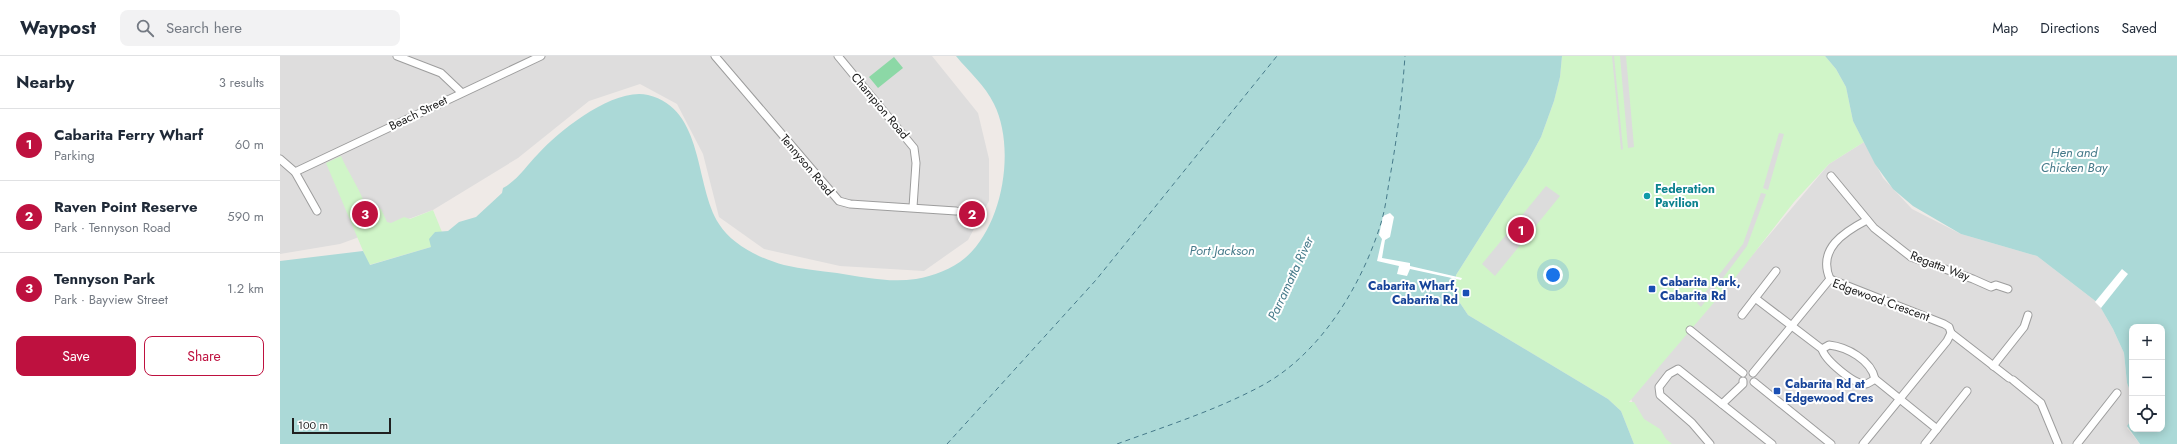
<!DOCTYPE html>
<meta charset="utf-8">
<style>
:root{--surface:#fff;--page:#f2f2f3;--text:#1f2937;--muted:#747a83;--line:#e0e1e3;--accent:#be113f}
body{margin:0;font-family:Jost,sans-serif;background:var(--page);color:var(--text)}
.controls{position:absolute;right:12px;bottom:12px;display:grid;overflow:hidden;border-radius:8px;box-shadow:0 2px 10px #0003}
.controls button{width:36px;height:36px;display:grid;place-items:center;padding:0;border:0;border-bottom:1px solid var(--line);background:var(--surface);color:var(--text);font:20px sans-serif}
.scale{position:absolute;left:12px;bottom:10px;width:99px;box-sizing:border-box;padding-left:4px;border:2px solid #202020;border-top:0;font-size:11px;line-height:14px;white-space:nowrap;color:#202020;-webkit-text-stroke:3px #fff;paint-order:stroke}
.you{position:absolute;left:1273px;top:219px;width:14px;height:14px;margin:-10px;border:3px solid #fff;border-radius:50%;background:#1a73e8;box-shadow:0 0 0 6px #1a73e833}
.badge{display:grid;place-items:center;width:26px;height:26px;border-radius:50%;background:var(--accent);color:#fff;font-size:13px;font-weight:700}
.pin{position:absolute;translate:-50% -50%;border:2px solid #fff;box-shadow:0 1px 4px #0006}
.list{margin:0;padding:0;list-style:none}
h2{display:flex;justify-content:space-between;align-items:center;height:52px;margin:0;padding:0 16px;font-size:17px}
h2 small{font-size:13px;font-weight:400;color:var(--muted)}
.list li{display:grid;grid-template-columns:26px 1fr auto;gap:12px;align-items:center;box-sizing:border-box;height:72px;padding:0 16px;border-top:1px solid var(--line)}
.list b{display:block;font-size:15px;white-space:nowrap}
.list p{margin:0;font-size:13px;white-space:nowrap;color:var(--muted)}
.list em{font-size:13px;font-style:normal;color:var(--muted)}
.actions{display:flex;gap:8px;padding:12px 16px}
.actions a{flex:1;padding:9px 0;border:1px solid var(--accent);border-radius:8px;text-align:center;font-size:14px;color:var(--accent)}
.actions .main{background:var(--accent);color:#fff}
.icon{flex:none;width:22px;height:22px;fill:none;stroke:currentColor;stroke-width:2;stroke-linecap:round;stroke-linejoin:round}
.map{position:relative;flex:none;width:1897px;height:388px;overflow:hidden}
header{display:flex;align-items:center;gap:24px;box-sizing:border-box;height:56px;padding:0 20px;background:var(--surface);border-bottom:1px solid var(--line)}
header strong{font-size:19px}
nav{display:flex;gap:22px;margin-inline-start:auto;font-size:14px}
.search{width:280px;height:36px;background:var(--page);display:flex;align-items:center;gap:10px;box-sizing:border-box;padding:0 14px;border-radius:8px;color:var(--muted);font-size:15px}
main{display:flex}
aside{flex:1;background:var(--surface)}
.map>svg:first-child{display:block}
</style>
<header>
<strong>Waypost</strong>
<div class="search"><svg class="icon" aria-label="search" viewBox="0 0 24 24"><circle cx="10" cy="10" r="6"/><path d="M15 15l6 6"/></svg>Search here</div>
<nav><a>Map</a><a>Directions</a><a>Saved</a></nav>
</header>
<main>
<aside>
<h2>Nearby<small>3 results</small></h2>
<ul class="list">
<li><span class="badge">1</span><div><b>Cabarita Ferry Wharf</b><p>Parking</p></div><em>60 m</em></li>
<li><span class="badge">2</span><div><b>Raven Point Reserve</b><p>Park · Tennyson Road</p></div><em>590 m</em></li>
<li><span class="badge">3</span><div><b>Tennyson Park</b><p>Park · Bayview Street</p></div><em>1.2 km</em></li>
</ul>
<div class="actions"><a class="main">Save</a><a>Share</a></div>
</aside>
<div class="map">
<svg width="1897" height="388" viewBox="0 0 1897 388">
<rect width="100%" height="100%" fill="#efeae7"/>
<!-- residential -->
<g fill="#dedddd">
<polygon points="0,0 652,0 698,57 709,103 709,145 688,184 644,215 560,210 484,193 439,161 423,98 397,48 360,28 309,45 238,102 153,154 60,188 0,198"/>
<polygon points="1584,86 1603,122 1632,153 1681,178 1757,200 1818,247 1833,273 1844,297 1847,327 1852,340 1852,364 1847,372 1860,388 1372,388 1351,343 1549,108"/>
</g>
<!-- park -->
<g fill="#d0f5c8">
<polygon points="1282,0 1545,0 1556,13 1566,31 1573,65 1584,86 1549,108 1514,146 1454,223 1349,346 1354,346 1364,363 1380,373 1386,383 1392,388 1354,388 1341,355 1328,343 1188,259 1176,241 1176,219 1247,107 1261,81 1274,45 1280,21"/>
<path d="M61,100C68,116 78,130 84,146L101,153L107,166L111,167L124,161L130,163L153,154L162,176H155L151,191L89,209L46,107Z"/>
<polygon points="705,150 698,166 682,165 683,151"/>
</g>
<!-- pitch -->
<polygon fill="#8cd8a6" points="614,1 623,12 598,32 589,21"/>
<!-- parking -->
<g fill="#dcdcdc">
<polygon points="1332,0 1334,0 1343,93 1341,94"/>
<polygon points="1340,0 1346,0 1354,91 1348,92"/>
<polygon points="1499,77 1504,78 1488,134 1483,132"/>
<polygon points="1266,130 1280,140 1215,220 1202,208"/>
<polygon points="1481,137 1486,138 1467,190 1421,251 1417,247 1463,188"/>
<polygon points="1568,222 1591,231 1589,236 1566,227"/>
</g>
<!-- water -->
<g fill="#abd9d7">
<path d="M676,0H1282L1280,21L1274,45L1261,81L1247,107L1176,219V241L1188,259L1328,343L1341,355L1354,388H0V205L83,195L90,209L151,191L149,183L155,176L168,175L179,166L196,161L222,137L223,132C238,124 247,109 258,98C280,74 334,31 368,39C425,53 414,129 439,168C452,189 481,203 504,209C522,213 540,215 557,217C583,221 609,227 636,223C653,220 672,213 685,202C723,170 736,92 714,48C705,29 689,16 676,0Z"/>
<polygon points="1545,0 1897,0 1897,388 1860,388 1847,370 1852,363 1852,373 1882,373 1882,271 1852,271 1852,340 1847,327 1844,297 1833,273 1818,247 1757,200 1681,178 1633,150 1613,133 1595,108 1573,65 1566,31 1556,13"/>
</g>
<!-- pier -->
<g fill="#fff">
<polygon points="1110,157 1114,161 1110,181 1105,184 1102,202 1130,207 1130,210 1182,222 1181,224 1130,213 1127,220 1117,218 1119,210 1097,205 1102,183 1099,179 1103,160"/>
<polygon points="1842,213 1848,218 1821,252 1815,246"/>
</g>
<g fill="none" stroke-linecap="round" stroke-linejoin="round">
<!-- ferry -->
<g stroke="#467a8a" stroke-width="1" stroke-dasharray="5 4" stroke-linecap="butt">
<polyline points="667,388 816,224 997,0"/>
<path d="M837,388C886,370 937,354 983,329C1041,297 1082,229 1101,167C1105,154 1107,139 1109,126C1117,84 1122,42 1125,0"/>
</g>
<defs>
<g id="street">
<polyline points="117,0 161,17 181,36"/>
<polyline points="435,0 559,145 570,148 676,155"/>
<polyline points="558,0 634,92 636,107 633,151"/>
<polyline points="0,103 15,116 37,155"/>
<polyline points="15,116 261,0"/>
<polyline points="1551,120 1594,172 1631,201 1693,223 1711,231 1716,229 1728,233"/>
<polyline points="1550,223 1664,268 1669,271 1671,277 1729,322"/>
<path d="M1550,223C1537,193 1564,176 1587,164"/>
<polyline points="1475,242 1542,293"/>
<polyline points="1462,259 1496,215"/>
<polyline points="1410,274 1463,317"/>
<path d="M1549,289C1567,291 1591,304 1595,323C1592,325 1589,327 1586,328C1574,329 1545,304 1542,293Z"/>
<polyline points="1713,310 1744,271 1748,259"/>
<polyline points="1473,317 1550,223"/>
<polyline points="1595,323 1657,373"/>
<polyline points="1733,324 1761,347 1778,388"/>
<polyline points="1474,326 1551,388"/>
<polyline points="1442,348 1463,328 1463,325"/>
<polyline points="1430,388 1412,367 1380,339 1379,331 1389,318 1398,313 1492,388"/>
<polyline points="1583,388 1667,285 1671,277"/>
<polyline points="1645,388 1687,335"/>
<polyline points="1797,388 1837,337"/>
</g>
</defs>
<!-- street casing -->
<use href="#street" stroke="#9d9d9d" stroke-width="9"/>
<!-- street -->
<use href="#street" stroke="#fff" stroke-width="7"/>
</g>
<!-- markers -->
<circle fill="#0f9aa8" stroke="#fff" stroke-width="1.5" cx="1367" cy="140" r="4"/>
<g fill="#1a4fb4" stroke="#fff" stroke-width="1.5">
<rect x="1368" y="229" width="8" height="8" rx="2"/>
<rect x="1182" y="233" width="8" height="8" rx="2"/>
<rect x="1493" y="331" width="8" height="8" rx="2"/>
</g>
<g text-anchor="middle" stroke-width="4" stroke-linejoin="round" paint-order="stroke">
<!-- street labels -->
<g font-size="12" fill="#202020" stroke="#fff">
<text transform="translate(600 50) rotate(50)" y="4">Champion Road</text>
<text transform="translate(138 57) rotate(-26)" y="4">Beach Street</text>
<text transform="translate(527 109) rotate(50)" y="4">Tennyson Road</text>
<text transform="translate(1660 210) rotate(21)" y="4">Regatta Way</text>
<text transform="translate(1601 244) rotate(20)" y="4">Edgewood Crescent</text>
</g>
<!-- culture labels -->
<g font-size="12" font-weight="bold" fill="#0d838f" stroke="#fff" text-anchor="start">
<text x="1375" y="137">Federation<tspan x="1375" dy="14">Pavilion</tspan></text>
</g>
<!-- transit labels -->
<g font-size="12" font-weight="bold" fill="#164399" stroke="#fff" text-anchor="start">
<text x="1380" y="230">Cabarita Park,<tspan x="1380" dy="14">Cabarita Rd</tspan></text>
<text x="1178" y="234" text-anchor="end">Cabarita Wharf,<tspan x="1178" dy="14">Cabarita Rd</tspan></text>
<text x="1505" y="332">Cabarita Rd at<tspan x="1505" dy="14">Edgewood Cres</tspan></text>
</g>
<!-- water labels -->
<g font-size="13" font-style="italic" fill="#467a8a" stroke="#fff">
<text x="1794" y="101">Hen and<tspan x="1794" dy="15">Chicken Bay</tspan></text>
<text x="942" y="199">Port Jackson</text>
<text transform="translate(1010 222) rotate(-65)" y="5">Parramatta River</text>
</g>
</g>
</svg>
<div class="controls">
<button>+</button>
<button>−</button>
<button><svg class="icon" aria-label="locate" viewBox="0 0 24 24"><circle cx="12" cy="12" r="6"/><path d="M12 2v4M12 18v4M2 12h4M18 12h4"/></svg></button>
</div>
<div class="scale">100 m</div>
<div class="you"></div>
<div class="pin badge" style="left:1241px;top:174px">1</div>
<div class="pin badge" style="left:692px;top:158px">2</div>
<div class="pin badge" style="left:85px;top:158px">3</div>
</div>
</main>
